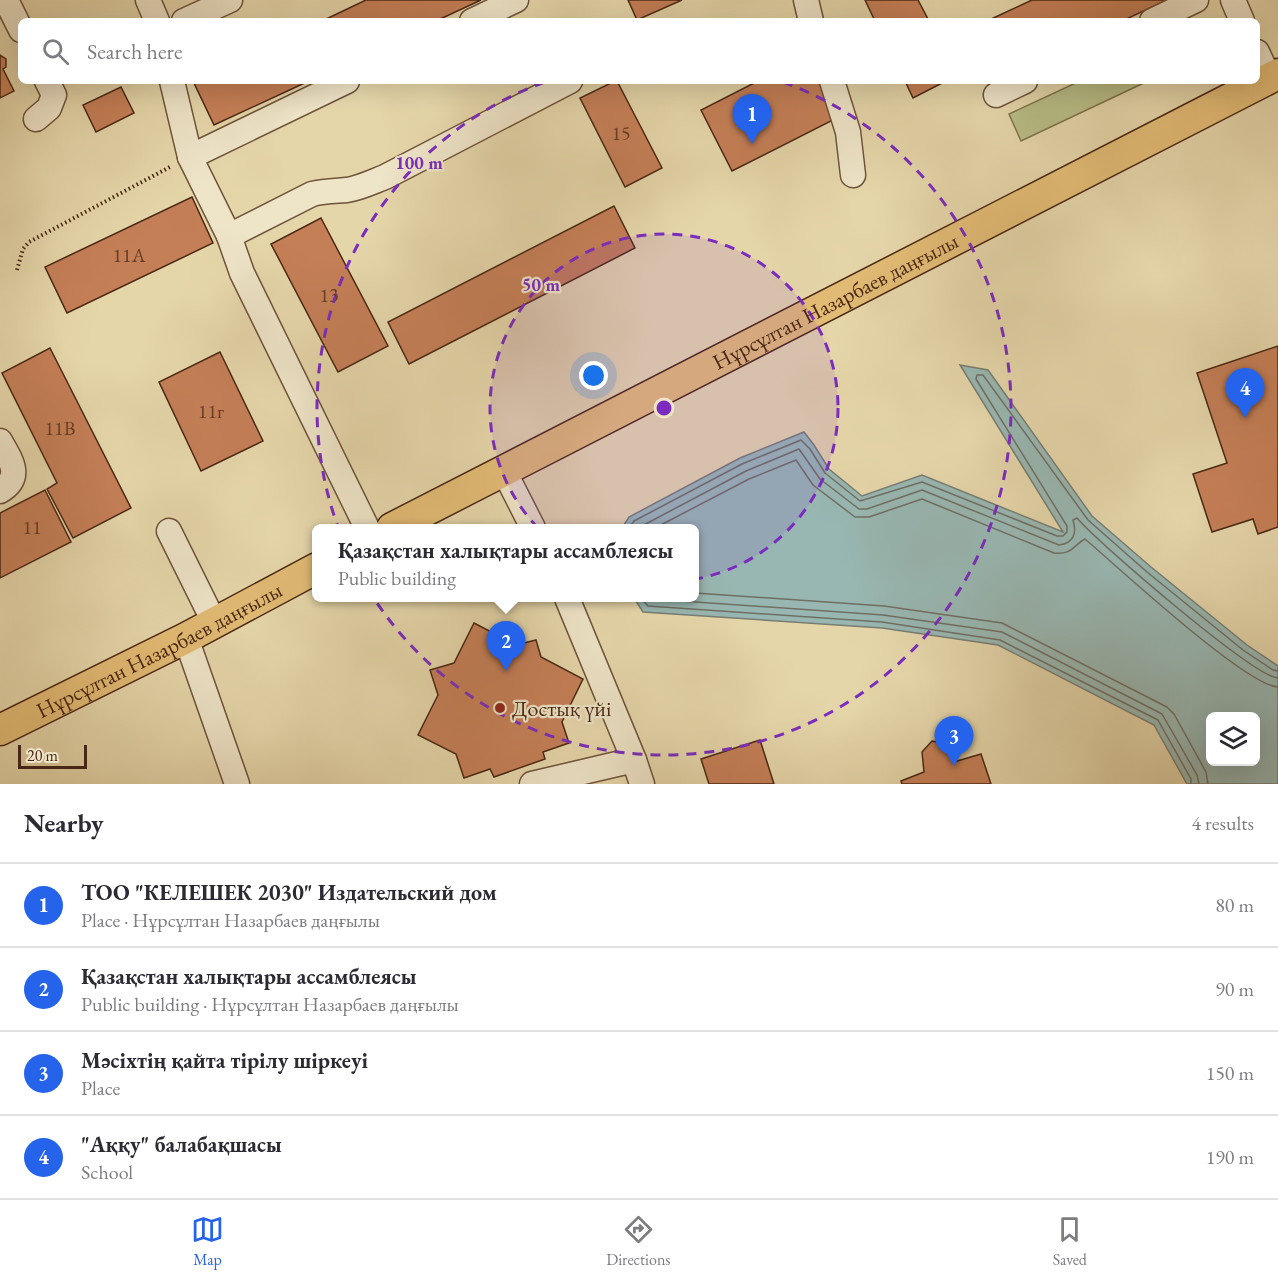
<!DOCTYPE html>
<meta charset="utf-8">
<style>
:root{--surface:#fff;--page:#f7f7f7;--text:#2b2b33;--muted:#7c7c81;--line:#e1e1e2;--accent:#2563eb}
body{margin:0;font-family:"EB Garamond",serif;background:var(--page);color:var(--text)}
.controls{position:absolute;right:18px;bottom:18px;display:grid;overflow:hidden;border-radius:9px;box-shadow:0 6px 24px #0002}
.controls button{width:54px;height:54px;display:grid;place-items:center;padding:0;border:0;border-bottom:2px solid var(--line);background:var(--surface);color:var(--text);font:30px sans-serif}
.scale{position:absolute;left:18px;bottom:15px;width:69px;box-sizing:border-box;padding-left:6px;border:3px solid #482714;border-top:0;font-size:16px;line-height:21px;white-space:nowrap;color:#482714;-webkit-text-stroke:4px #eee4c8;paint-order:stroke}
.you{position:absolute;left:594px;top:376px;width:21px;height:21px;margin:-15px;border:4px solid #fff;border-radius:50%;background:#1a73e8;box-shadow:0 0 0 9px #1a73e833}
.badge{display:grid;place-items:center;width:39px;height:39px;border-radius:50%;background:var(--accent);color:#fff;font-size:20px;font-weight:700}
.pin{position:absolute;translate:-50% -50px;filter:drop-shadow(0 2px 3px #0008)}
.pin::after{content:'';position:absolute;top:32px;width:21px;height:18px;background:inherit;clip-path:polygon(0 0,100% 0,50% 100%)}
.popup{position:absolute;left:312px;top:524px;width:387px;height:78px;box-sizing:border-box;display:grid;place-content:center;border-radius:9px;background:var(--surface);filter:drop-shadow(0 2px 4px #0005);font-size:20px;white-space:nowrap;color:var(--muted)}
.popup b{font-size:22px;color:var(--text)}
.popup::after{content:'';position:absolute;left:50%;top:100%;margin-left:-12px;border:12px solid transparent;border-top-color:var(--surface)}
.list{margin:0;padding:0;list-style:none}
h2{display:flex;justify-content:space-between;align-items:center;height:78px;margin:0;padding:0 24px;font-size:26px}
h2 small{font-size:20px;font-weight:400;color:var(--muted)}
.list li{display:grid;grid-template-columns:39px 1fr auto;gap:18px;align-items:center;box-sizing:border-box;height:84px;padding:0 24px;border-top:2px solid var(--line)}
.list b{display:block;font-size:22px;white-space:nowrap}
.list p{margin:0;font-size:20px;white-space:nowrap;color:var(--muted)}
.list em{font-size:20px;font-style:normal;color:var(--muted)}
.icon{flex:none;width:33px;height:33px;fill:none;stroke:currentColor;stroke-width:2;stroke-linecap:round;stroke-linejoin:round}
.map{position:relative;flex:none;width:1278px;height:784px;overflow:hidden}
.search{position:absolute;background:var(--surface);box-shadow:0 6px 24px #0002;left:18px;right:18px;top:18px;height:66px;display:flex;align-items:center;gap:15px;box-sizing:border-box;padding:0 21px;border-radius:9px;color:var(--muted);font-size:22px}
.sheet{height:414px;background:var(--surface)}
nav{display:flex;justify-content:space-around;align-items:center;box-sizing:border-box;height:84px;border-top:2px solid var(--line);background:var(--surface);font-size:16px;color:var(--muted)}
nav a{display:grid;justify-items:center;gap:3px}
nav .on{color:var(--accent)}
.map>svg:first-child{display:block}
</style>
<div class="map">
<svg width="1278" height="784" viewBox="0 0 1278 784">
<rect width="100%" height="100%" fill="#e5d6aa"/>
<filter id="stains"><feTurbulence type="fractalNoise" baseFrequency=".00333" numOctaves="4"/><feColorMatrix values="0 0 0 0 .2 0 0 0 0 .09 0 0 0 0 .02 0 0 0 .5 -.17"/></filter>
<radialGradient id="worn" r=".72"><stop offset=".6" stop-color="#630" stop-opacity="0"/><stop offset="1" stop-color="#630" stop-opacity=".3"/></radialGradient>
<!-- green -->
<polygon fill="#b8bd86" stroke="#80724d" stroke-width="1.5" points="1080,81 1148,81 1021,141 1009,114"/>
<!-- water -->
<path fill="#98b7b2" stroke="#787d73" stroke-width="1.5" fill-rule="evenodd" d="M960,365L988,370L1092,516L1151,567L1247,645L1278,666V784H1187L1154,725L998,645L882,628L643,612L634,598H695V528H622L629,517L740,458L804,432L814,445L829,469L862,496L922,475L1063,532ZM1210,716H1256V762H1210Z"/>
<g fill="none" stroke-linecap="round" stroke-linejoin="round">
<!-- shore -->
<g stroke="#706f63" stroke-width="1.5">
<polyline points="629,528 634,521 742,464 801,440 810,449 825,473 860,501 922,482 1057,536 1063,536 1067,532 1067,526 976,379 977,375 983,375 1088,520 1147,572 1243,650 1273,670 1278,671"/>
<path d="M638,528L746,471L799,449L820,479L859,509H867L922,490L1059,545C1074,543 1077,533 1073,520L1077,518C1098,543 1254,677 1278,678"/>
<path d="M655,528L749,479L796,460L813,485L855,517H869L922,499L1054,553C1073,555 1073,545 1085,539C1117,566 1246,686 1278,687"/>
<polyline points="695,593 884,606 1002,623 1167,707 1174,714 1206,772 1208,784"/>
<polyline points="641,598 648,606 882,622 1000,640 1158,720 1191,779 1191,784"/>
<polyline points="650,598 652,599 883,615 1002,632 1162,714 1197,775 1199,784"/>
</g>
</g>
<!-- building -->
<g fill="#c57f57" stroke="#482714" stroke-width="1.5">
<polygon points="366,0 481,0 436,21 322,21"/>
<polygon points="628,0 682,0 637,20"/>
<polygon points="865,0 918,0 929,21 875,21"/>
<polygon points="1032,0 1167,0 1122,21 987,21"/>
<polygon points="0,55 6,59 6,67 3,69 14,91 0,98"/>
<polygon points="193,81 309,81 214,125"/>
<polygon points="615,81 617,81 662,168 625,187 580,98"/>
<polygon points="758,81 819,81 837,118 732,171 701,110"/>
<polygon points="905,81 946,81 913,98"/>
<polygon points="121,87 134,113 96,132 83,105"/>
<polygon points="192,197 213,243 67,313 45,267"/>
<polygon points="614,206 635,248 409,364 388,322"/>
<polygon points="321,218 388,346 338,372 271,244"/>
<polygon points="1278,346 1278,527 1258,534 1253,519 1212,532 1193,474 1227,463 1197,373"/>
<polygon points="50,348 131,508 73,538 47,489 57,483 2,373"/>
<polygon points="220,352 263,441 201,471 159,382"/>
<polygon points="45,490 71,542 0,578 0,513"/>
<polygon points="474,623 516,645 536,640 541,657 583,679 562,722 569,743 543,752 545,759 494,777 490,769 464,778 456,754 418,735 438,695 430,670 454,663"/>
<polygon points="760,740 774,784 709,784 701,759"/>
<polygon points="932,741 947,744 957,761 981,754 991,784 902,784 901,781 924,772 922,752"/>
</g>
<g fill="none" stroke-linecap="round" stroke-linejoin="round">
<defs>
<g id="minor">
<polyline points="6,0 21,30"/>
<polyline points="148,0 157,21"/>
<polyline points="806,0 811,21"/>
<polyline points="1233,0 1242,21"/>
<polyline points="184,21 230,0"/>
<polyline points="472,21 516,0"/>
<polyline points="1152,21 1196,0"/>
<polyline points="1257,52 1269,78"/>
<polyline points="172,81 190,157 229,236 242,273 367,528"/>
<polyline points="832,81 848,132 853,175"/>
<polyline points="996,95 1025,81"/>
<polyline points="36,119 49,108 54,95 47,81"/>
<polyline points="190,157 347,81"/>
<path d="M229,236L312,194C324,191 335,191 347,190C360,188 372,182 385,177L570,81"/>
<path d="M0,441C10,459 24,477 0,491"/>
<polyline points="504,471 533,528"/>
<polyline points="169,531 214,622"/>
<polyline points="186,638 237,784"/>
<polyline points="634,760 642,784"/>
<polyline points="532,784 634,760 567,598"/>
</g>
<g id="major">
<path id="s1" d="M392,528L1278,74"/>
<path id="s2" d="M0,730L186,638L317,568"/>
</g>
</defs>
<!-- minor casing -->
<use href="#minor" stroke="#6f533a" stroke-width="27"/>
<!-- major casing -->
<use href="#major" stroke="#482714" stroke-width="33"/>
<!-- path -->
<polyline stroke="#482714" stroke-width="4" stroke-dasharray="1.5 3" stroke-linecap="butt" points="17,270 23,249 29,242 170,167"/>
<!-- minor -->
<use href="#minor" stroke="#eee4c8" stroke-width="24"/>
<!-- major -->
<use href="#major" stroke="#e2bb75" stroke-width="30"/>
</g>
<!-- distance rings -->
<circle cx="664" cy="408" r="174" fill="#7b2cbf" fill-opacity=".12"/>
<g fill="none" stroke="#7b2cbf" stroke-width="3" stroke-dasharray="10 8">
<circle cx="664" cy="408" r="174"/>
<path d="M783 82A347 347 0 1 1 545 82"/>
</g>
<!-- markers -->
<circle fill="#8f2418" stroke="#eee4c8" stroke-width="2" cx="500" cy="708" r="6"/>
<g text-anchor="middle" stroke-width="4.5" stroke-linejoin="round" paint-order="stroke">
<!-- number labels -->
<g font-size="20" fill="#673d25">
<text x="621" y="140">15</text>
<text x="129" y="262">11А</text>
<text x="329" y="302">13</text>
<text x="211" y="418">11г</text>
<text x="60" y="435">11В</text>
<text x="32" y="534">11</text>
</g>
<!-- street labels -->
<g font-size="22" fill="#482714" stroke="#eee4c8">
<text dy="8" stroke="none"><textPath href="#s1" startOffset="498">Нұрсұлтан Назарбаев даңғылы</textPath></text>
<text dy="8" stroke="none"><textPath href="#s2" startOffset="178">Нұрсұлтан Назарбаев даңғылы</textPath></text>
</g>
<!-- poi labels -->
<g font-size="22" fill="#482714" stroke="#eee4c8" text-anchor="start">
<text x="512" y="716">Достық үйі</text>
</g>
</g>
<circle cx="664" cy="408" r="9" fill="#7b2cbf" stroke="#eee4c8" stroke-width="3"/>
<g font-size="18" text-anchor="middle" font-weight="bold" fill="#7b2cbf" stroke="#eee4c8" stroke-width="4.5" stroke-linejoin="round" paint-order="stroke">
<text x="419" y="169">100 m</text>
<text x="541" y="291">50 m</text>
</g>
<rect width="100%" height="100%" filter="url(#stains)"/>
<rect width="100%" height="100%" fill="url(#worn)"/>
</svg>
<div class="controls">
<button><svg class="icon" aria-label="layers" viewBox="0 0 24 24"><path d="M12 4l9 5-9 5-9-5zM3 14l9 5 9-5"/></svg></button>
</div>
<div class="scale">20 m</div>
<div class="you"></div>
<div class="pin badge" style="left:752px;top:144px">1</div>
<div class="pin badge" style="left:506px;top:671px">2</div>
<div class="popup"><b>Қазақстан халықтары ассамблеясы</b>Public building</div>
<div class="pin badge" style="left:954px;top:766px">3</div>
<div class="pin badge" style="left:1245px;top:418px">4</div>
<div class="search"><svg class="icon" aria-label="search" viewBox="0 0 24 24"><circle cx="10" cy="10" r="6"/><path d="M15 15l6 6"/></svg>Search here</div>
</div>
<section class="sheet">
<h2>Nearby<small>4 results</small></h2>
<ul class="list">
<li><span class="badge">1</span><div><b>ТОО &quot;КЕЛЕШЕК 2030&quot; Издательский дом</b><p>Place · Нұрсұлтан Назарбаев даңғылы</p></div><em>80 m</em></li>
<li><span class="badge">2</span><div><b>Қазақстан халықтары ассамблеясы</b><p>Public building · Нұрсұлтан Назарбаев даңғылы</p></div><em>90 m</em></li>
<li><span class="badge">3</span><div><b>Мәсіхтің қайта тірілу шіркеуі</b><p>Place</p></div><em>150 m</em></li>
<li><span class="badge">4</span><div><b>&quot;Аққу&quot; балабақшасы</b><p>School</p></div><em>190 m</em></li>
</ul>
</section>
<nav>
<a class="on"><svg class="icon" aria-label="map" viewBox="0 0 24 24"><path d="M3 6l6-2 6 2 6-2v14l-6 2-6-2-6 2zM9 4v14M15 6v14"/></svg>Map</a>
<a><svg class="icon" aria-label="directions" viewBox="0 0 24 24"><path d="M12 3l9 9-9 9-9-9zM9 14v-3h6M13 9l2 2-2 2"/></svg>Directions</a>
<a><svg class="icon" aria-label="saved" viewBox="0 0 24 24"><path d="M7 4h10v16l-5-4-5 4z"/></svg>Saved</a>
</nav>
